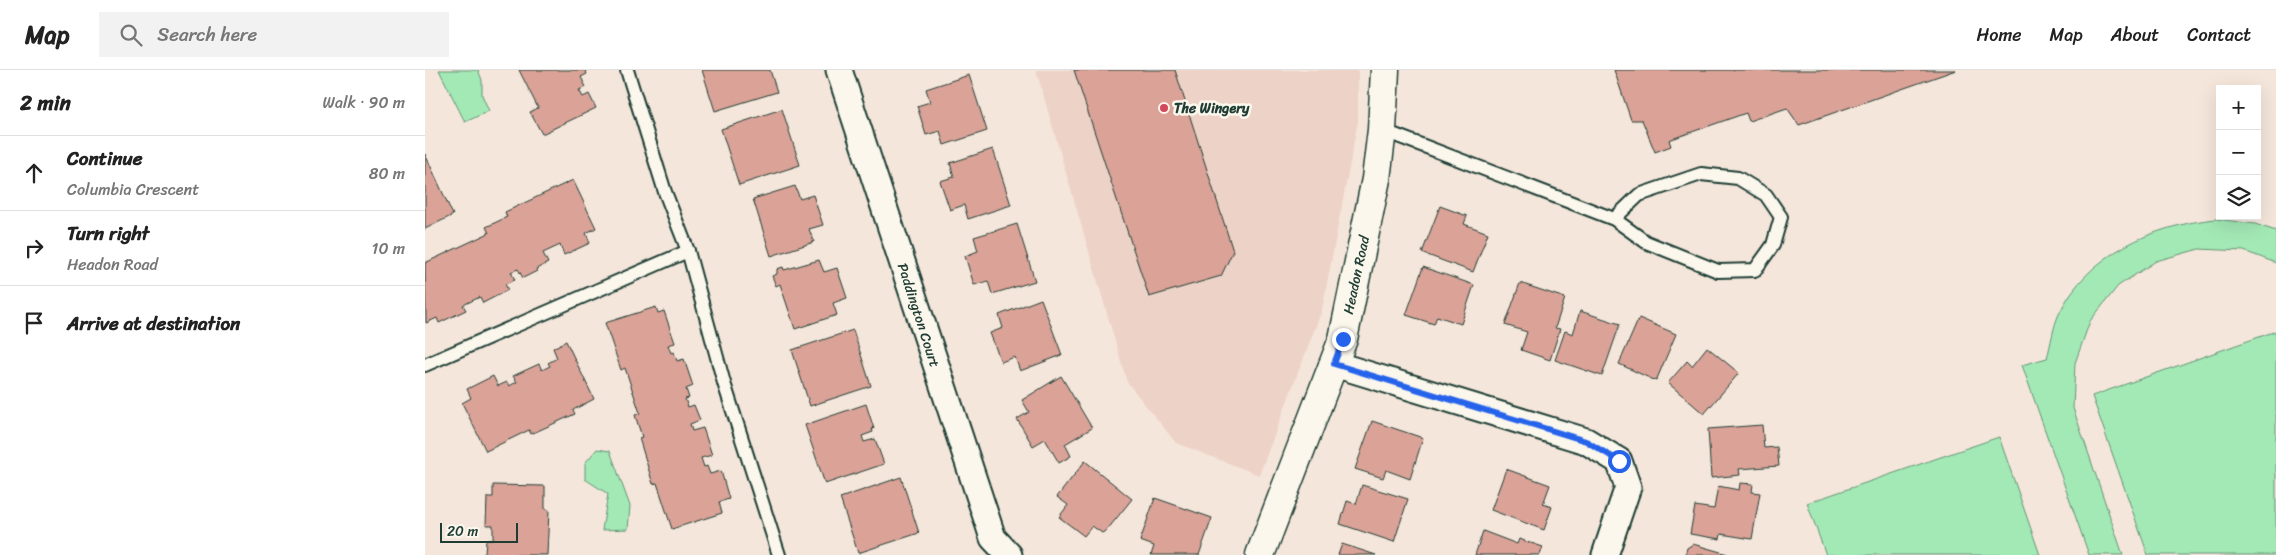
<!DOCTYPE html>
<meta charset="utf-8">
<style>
:root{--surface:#fff;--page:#f2f2f2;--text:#222;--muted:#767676;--line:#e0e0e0}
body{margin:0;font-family:Sriracha,sans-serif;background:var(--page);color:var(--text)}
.controls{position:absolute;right:15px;top:15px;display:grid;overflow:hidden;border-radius:0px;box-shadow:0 5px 20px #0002}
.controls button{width:45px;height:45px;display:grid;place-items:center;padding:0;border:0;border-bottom:1px solid var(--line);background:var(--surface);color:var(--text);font:25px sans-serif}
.scale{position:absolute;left:15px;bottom:12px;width:78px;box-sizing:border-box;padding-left:5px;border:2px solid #1f3d34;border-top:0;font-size:14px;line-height:18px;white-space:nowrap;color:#1f3d34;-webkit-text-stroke:4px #fbf7ec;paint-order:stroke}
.stop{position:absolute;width:15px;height:15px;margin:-11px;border:4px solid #2563eb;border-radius:50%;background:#fff}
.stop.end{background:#2563eb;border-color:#fff;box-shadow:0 1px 5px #0008}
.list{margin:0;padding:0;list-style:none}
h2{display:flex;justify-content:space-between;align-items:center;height:65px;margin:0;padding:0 20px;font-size:21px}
h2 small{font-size:16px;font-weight:400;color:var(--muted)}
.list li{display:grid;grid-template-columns:32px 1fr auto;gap:15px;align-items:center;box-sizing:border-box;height:75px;padding:0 20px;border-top:1px solid var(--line)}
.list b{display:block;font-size:19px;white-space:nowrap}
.list p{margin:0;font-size:16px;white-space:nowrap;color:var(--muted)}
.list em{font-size:16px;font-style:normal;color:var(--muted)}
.icon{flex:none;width:28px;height:28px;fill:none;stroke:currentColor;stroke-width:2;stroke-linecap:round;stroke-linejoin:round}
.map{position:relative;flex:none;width:1851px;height:485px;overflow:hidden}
header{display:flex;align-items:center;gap:30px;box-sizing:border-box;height:70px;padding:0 25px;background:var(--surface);border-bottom:1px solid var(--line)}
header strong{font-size:24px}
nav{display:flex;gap:28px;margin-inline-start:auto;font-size:18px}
.search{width:350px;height:45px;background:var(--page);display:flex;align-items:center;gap:12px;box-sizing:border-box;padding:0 18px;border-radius:0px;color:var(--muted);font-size:19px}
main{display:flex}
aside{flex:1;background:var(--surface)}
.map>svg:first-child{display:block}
</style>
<header>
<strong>Map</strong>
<div class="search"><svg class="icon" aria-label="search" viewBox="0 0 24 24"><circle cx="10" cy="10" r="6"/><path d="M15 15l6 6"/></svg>Search here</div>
<nav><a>Home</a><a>Map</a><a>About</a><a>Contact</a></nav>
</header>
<main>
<aside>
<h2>2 min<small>Walk · 90 m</small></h2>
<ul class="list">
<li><svg class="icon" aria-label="ahead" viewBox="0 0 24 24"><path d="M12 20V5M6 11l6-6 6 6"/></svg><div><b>Continue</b><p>Columbia Crescent</p></div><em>80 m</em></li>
<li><svg class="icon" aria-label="right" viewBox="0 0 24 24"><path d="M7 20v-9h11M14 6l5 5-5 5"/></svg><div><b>Turn right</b><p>Headon Road</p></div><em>10 m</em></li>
<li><svg class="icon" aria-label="arrive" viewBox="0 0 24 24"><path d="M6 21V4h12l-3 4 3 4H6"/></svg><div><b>Arrive at destination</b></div></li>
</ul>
</aside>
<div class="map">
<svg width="1851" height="485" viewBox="0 0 1851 485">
<rect width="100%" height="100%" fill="#f5e6db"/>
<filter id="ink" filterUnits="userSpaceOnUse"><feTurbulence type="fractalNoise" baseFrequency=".02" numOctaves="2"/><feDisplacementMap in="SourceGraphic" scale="10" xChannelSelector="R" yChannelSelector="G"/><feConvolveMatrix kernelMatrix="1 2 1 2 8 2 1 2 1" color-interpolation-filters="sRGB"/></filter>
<g filter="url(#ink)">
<!-- built -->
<polygon fill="#edd2c7" points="611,0 933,0 933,51 897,240 834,405 751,373 702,312"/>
<!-- green -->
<g fill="#a3e9b5" stroke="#619374">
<polygon points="14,0 53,0 57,10 57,25 64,41 40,52"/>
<path d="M1791,149L1830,154L1851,161V193L1819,181L1774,179L1731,191L1693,216L1665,251L1650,293L1648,338L1698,485H1664L1597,295L1622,288C1626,274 1628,257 1634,244C1662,184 1729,155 1791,149Z"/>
<polygon points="1851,261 1851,485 1723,485 1667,326"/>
<polygon points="1574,367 1615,485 1401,485 1382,433"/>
<polygon points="172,379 185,381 205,436 203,459 177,460 183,424 160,409 160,393"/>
</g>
<!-- building -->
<g fill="#dba297" stroke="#1f3d34">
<polygon points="94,0 160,0 162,4 156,7 161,17 154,20 158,27 164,24 171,38 117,64 105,42 113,38"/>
<polygon points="277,0 345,0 352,22 290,41"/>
<polygon points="649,0 750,0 808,181 796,206 724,227"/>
<polygon points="1189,0 1531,0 1374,55 1362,38 1324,51 1321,43 1244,70 1246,76 1230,82 1217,50 1206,50"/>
<polygon points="544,5 562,61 519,75 515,61 501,65 492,36 505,32 501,19"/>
<polygon points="357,39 375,95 314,115 296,59"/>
<polygon points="568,79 586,135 543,149 539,135 525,140 515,111 529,107 525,93"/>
<polygon points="0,84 28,145 0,159"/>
<polygon points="148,110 171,158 161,163 165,173 139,185 135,175 118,183 123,193 111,199 112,201 98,208 93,199 86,202 90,210 80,214 83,220 58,233 55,227 38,235 41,240 14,253 12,248 1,253 0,193 64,163 61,157 82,147 80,142"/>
<polygon points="370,116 375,129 388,125 398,155 384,159 389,172 346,186 328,129"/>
<polygon points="1015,136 1042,146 1039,154 1063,163 1048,202 997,183"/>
<polygon points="592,154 610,211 567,224 563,211 549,215 540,186 553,181 549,167"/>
<polygon points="394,190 399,202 412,198 422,228 408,233 412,245 370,259 355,214 351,216 347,206 352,204 352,199 358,197 359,200"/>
<polygon points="998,197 1049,215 1036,254 1012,246 1009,254 981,245"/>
<polygon points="1095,213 1140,228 1130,258 1135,259 1125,290 1096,280 1102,262 1080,255"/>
<polygon points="616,229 637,285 595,301 590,287 576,292 565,263 578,258 574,245"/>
<polygon points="231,237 233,243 239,241 250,273 243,275 246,283 249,282 252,291 259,289 268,316 261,319 264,328 260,329 263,337 269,335 275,350 265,354 267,361 278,358 287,385 276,388 279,397 282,396 285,404 296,401 304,429 294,432 297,443 247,459 232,413 228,414 214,368 217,367 210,345 215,343 200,298 196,300 180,253"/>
<polygon points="1155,241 1195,254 1177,306 1130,290 1140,261 1148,264"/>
<polygon points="1214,248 1251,264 1231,311 1194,294"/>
<polygon points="428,260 446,316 385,336 367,280"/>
<polygon points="141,271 169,329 148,340 150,344 106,364 104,360 61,381 37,333 46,328 42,319 68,306 73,316 82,312 84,316 92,312 88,306 114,294 117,300 125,296 123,293 132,288 128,278"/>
<polygon points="1282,277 1314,303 1279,344 1243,313 1262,291 1267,296"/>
<polygon points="636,306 667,358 640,374 646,386 634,393 620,369 608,376 592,349 604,342 597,330"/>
<polygon points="441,334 449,359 447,359 448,362 437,366 439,372 450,369 459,394 400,414 380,355"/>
<polygon points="947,351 998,368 985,409 961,400 958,408 930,399"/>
<polygon points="1337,355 1339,378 1352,377 1354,396 1314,399 1315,405 1286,408 1283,359"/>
<polygon points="660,391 707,429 682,460 677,463 667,456 659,466 634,447 643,435 632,427"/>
<polygon points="1081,399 1125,415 1118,434 1127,437 1119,460 1066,440"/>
<polygon points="476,407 494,463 433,483 415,428"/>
<polygon points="1315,413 1328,414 1327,422 1335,423 1327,469 1296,464 1295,469 1265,464 1270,436 1289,439 1293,416 1314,420"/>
<polygon points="68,415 120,416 120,439 124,440 122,485 53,485 60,484 61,470 68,470 68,455 61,455 62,427 68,427"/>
<polygon points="937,415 983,429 969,472 915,454 922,431 931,434"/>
<polygon points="730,428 787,448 774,485 726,485 729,476 715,471"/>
<polygon points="1058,461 1092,474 1094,469 1118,477 1115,485 1050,485"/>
<polygon points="917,474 951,485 913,485"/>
<polygon points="1268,474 1306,485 1260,485 1262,478"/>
</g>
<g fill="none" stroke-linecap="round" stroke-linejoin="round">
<defs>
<g id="service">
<polyline points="202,0 240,122 263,181 299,313 354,485"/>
<polyline points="957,60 1189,149 1221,172 1293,201 1330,200 1348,175 1356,147 1341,125 1313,108 1276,104 1214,125 1189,149"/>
<polyline points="0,295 263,181"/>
</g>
<g id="minor">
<polyline points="414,0 568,468 584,485"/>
<polyline points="909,294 1161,371 1194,391 1203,417 1180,485"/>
</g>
<polyline id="tertiary" points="835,485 918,269 951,109 957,60 960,0"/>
</defs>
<!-- service casing -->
<use href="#service" stroke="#1f3d34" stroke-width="16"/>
<!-- minor casing -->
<use href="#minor" stroke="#1f3d34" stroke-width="29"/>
<!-- tertiary casing -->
<use href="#tertiary" stroke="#1f3d34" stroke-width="31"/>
<!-- service -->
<use href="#service" stroke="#fbf7ec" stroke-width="12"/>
<!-- minor -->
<use href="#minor" stroke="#fbf7ec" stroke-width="25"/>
<!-- tertiary -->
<use href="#tertiary" stroke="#fbf7ec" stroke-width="28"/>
</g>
</g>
<g fill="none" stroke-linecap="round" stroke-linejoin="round" filter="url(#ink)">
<!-- route -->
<polyline stroke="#2563eb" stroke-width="6" points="918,269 909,294 1161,371 1194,391"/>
</g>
<!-- markers -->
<circle fill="#d1495b" stroke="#fbf7ec" stroke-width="2" cx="739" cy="38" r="5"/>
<g text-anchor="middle" stroke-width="5" stroke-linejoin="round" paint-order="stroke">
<!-- poi labels -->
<g font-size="14" font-weight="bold" fill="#1f3d34" stroke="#fbf7ec" text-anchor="start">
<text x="749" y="43">The Wingery</text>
</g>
<!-- street labels -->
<g font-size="14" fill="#1f3d34" stroke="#fbf7ec">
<text transform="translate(931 205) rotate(-78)" y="5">Headon Road</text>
<text transform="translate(494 245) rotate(72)" y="5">Paddington Court</text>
</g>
</g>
</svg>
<div class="controls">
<button>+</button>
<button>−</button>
<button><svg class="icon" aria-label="layers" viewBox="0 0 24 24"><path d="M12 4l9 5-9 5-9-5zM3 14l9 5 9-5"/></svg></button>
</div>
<div class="scale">20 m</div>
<div class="stop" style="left:1194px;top:391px"></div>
<div class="stop end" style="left:918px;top:269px"></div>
</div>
</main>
